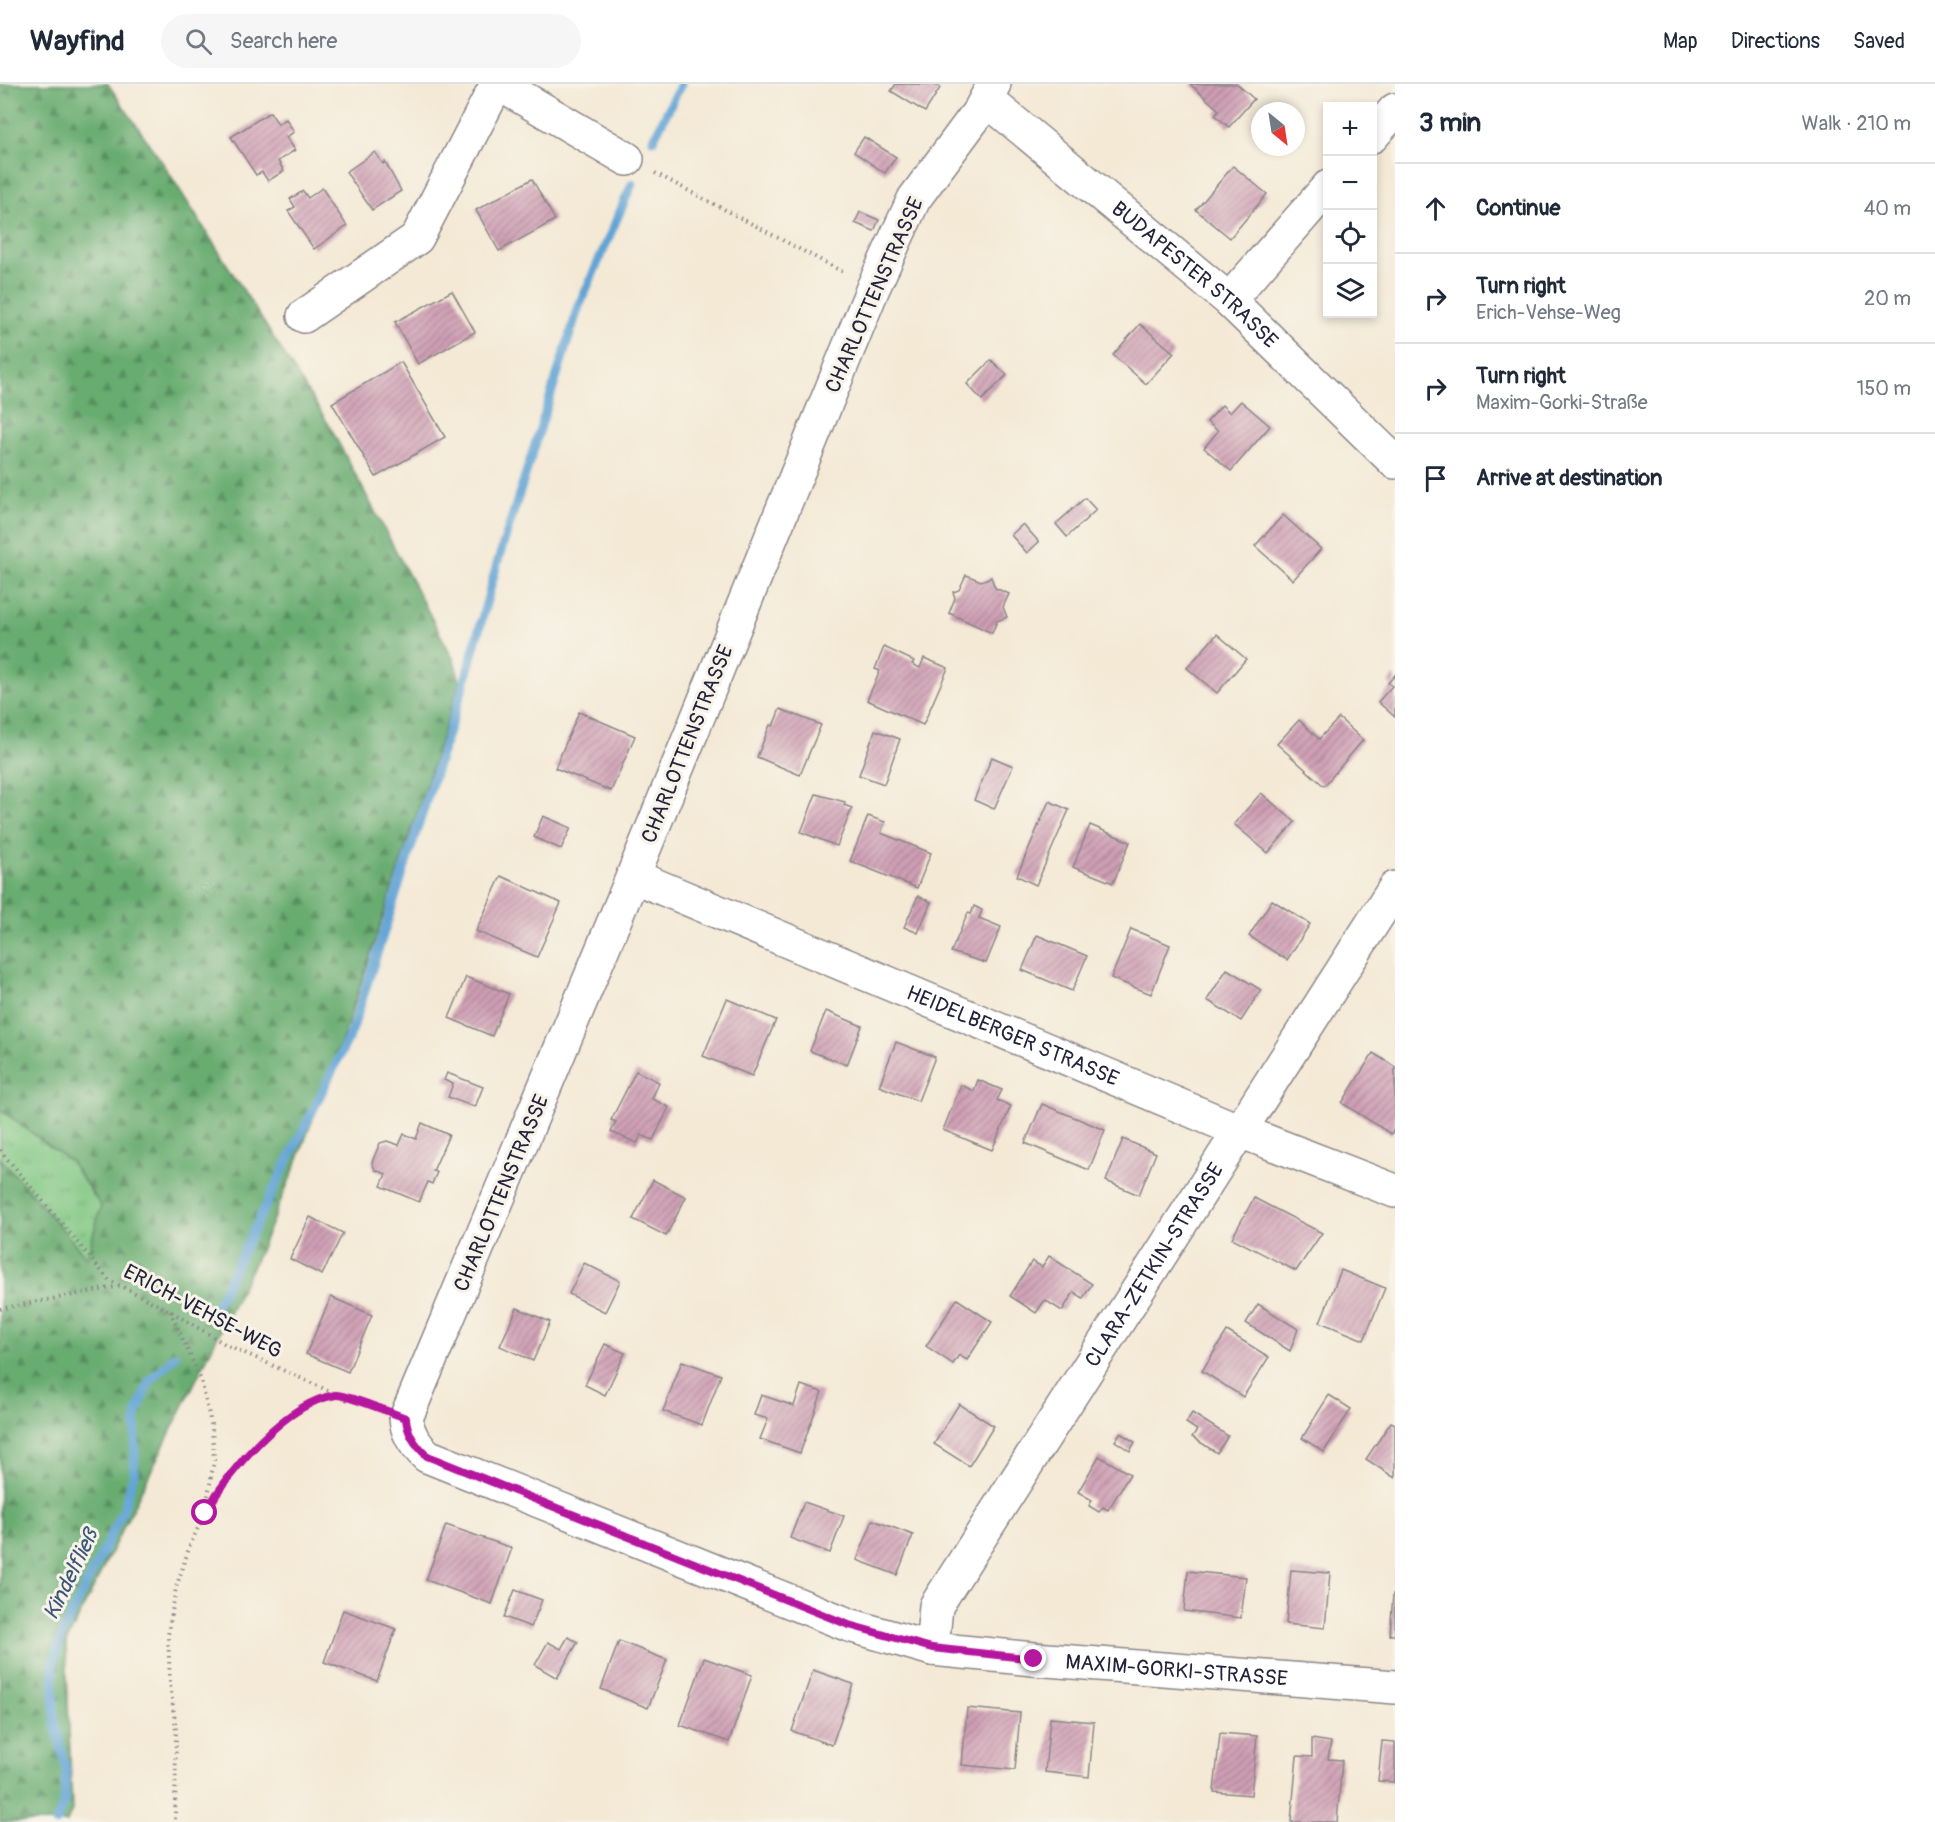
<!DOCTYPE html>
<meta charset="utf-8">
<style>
:root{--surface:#fff;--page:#f6f6f7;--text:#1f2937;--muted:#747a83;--line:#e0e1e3}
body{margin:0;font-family:Pangolin,sans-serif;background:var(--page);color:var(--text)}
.controls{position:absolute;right:18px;top:18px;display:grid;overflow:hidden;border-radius:0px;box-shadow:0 3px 9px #0003}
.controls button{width:54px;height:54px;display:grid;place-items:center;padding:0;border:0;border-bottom:2px solid var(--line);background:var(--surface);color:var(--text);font:30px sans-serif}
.compass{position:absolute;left:1251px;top:18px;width:54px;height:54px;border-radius:50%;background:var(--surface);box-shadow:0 3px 9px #0003;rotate:150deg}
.stop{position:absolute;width:18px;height:18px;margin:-14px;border:4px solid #b5179e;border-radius:50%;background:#fff}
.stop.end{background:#b5179e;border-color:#fff;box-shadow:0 2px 6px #0008}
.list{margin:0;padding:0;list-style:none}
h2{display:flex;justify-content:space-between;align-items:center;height:78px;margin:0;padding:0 24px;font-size:26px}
h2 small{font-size:20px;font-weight:400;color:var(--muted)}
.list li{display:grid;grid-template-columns:39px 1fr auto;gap:18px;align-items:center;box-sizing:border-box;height:90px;padding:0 24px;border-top:2px solid var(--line)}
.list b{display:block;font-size:22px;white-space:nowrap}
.list p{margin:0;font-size:20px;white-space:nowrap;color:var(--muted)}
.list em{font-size:20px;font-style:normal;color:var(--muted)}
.icon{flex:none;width:33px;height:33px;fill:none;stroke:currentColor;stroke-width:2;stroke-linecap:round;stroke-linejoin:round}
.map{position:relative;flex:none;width:1395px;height:1738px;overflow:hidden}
header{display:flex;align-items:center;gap:36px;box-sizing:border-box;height:84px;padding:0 30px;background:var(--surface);border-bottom:2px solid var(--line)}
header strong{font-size:28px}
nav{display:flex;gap:33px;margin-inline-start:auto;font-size:21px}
.search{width:420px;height:54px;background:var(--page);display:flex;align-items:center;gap:15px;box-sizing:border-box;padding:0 21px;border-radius:33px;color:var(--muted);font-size:22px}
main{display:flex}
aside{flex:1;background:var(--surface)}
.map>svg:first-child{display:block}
</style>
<header>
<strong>Wayfind</strong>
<div class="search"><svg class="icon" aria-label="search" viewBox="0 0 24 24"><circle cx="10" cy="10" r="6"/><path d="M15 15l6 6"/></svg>Search here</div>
<nav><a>Map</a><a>Directions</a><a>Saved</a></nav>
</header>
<main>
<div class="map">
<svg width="1395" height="1738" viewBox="0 0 1395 1738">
<defs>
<pattern id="grass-tufts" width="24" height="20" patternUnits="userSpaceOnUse" patternTransform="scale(1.5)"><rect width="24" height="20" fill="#80c782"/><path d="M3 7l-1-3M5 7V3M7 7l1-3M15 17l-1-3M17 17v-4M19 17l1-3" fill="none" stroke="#68a16c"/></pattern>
<pattern id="forest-firs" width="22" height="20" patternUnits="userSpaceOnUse" patternTransform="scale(1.5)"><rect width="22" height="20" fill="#68ac70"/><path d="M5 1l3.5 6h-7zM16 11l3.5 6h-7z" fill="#558c5d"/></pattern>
<pattern id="building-hatch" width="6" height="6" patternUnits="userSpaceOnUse" patternTransform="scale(1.5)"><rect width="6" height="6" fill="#cf9fb4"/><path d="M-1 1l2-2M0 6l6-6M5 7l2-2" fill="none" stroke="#a88194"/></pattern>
</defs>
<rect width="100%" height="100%" fill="#f7f3e8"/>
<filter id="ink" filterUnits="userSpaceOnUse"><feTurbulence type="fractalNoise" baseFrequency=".0167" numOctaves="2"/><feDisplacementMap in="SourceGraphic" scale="12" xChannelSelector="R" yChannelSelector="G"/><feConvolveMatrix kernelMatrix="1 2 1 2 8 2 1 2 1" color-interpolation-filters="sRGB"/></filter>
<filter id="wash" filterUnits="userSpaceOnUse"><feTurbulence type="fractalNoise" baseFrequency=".008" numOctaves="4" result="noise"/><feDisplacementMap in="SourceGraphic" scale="24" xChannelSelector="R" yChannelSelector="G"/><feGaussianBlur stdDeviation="1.35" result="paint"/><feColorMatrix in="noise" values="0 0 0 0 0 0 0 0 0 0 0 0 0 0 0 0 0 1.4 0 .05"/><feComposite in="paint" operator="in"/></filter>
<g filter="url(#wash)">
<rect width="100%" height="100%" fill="#f4e9d5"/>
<!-- grass -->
<polygon fill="url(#grass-tufts)" stroke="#51745e" stroke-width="1.5" points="0,1025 71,1078 101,1122 87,1175 0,1074"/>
<!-- forest -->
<polygon fill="url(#forest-firs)" stroke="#456756" stroke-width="1.5" points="0,0 108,0 162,78 329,341 454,576 460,597 347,943 295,1083 259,1169 66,1559 72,1726 67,1738 0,1738 0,1074 87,1174 101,1122 71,1078 0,1025"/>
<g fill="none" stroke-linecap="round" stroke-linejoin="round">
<!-- stream -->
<g stroke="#62a4d5" stroke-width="9">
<polyline points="653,56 681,0"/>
<polyline points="212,1230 352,947 464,600 497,480 579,222 632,100"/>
<polyline points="56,1738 64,1719 66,1685 55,1639 53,1580 63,1548 123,1426 134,1390 136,1331 149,1298 175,1272"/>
</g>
</g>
<g id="blocks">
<!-- building -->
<g fill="url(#building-hatch)">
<polygon points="896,0 934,0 940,4 925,28 891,7"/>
<polygon points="1190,0 1237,0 1254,15 1229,43 1215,31 1219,26"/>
<polygon points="270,28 278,40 286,35 294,48 286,53 295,66 278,77 284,87 268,97 262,88 256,91 231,53"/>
<polygon points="864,53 896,73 885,89 854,68"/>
<polygon points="375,68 383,80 385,78 401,107 372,126 346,88"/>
<polygon points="1233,82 1267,110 1230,154 1196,126"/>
<polygon points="532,95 555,136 499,167 476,126"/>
<polygon points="322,104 347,142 314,165 288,127 295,123 290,115 303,107 308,114"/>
<polygon points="860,128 879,136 874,147 855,139"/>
<polygon points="452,207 475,248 418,280 395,238"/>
<polygon points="1140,240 1174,269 1146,300 1113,271"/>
<polygon points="991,276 1007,291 982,316 967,300"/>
<polygon points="401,278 445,353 376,393 332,319"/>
<polygon points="1241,317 1270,342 1231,387 1204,364 1218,347 1207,338 1222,321 1230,329"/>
<polygon points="1085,414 1096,426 1067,453 1056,440"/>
<polygon points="1283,431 1321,465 1293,496 1255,462"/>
<polygon points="1023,440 1039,458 1027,469 1011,451"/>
<polygon points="966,491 981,497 991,493 995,504 1009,510 1003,523 1007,533 997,537 992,549 949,529 955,514 953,508 959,506"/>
<polygon points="1217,550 1246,575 1217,609 1187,584"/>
<polygon points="884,563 914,577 912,580 920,584 924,574 948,584 923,641 867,616 880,587 875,585"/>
<polygon points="1395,591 1395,633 1378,618 1392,602 1388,599"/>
<polygon points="780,625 821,641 800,691 757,673 770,641 773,642"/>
<polygon points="579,628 635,652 611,707 555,684"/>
<polygon points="1339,634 1363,656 1324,702 1277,660 1299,636 1319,655"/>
<polygon points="875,646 900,655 884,700 859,691"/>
<polygon points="992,673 1013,682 994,725 974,716"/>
<polygon points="1261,709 1295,738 1268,769 1234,740"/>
<polygon points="816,710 845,718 844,721 852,724 837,762 801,748"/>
<polygon points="1049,717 1069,726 1036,801 1017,792"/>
<polygon points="543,732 571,744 561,765 534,753"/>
<polygon points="868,732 885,738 881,749 931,769 917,804 850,777"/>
<polygon points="1090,741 1130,758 1113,799 1073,783"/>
<polygon points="501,792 561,819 537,873 476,847"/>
<polygon points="918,812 931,818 918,849 904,843"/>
<polygon points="1272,816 1310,840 1287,876 1249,852"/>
<polygon points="974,822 982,826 979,834 1001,843 986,879 951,868 968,829 971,830"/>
<polygon points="1131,845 1170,861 1151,910 1111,894"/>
<polygon points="1037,851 1087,872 1072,907 1022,886"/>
<polygon points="1227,885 1261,906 1241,937 1207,916"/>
<polygon points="466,893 509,910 492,952 449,934"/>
<polygon points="727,915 776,936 752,992 703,972"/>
<polygon points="826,927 862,942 847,981 810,967"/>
<polygon points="896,958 935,973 918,1017 879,1002"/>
<polygon points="1373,969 1395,983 1395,1044 1391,1050 1342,1019"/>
<polygon points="636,987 659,998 652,1015 669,1023 653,1056 641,1051 637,1059 611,1048 616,1038 611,1036"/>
<polygon points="447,989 483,1003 475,1023 448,1013 453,1000 444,996"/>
<polygon points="978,996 1002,1006 997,1016 1011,1022 992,1066 943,1046 961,1001 974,1007"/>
<polygon points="1042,1020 1105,1046 1089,1086 1025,1059"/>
<polygon points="422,1039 449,1051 433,1087 437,1088 432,1100 428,1098 419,1118 381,1102 386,1090 375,1086 372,1078 380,1059 387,1057 399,1061 404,1050 416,1055"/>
<polygon points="1123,1055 1156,1069 1139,1111 1106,1097"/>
<polygon points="653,1096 686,1113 666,1152 633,1135"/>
<polygon points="1254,1114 1322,1149 1296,1187 1232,1154"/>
<polygon points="310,1133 343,1149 322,1191 290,1175"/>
<polygon points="1049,1172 1092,1200 1083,1214 1074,1208 1062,1227 1045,1216 1036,1229 1010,1212 1032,1177 1042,1183"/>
<polygon points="584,1179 620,1197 605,1228 569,1210"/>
<polygon points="1341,1186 1385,1204 1364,1256 1320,1238"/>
<polygon points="331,1213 372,1231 348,1288 306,1270"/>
<polygon points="957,1215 992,1238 967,1276 959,1271 953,1280 926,1262"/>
<polygon points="1258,1220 1298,1245 1290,1267 1246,1239"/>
<polygon points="517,1224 550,1238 533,1277 500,1262"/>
<polygon points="1227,1247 1269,1273 1243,1313 1202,1287"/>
<polygon points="605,1260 625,1269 605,1311 585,1301"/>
<polygon points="682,1277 721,1291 702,1341 663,1327"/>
<polygon points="801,1301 822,1308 800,1369 760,1355 768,1335 754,1331 761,1311 794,1322"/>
<polygon points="1329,1311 1351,1325 1324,1368 1302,1354"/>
<polygon points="959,1320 994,1342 969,1382 934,1360"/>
<polygon points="1192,1329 1228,1352 1217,1369 1192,1353 1197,1346 1186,1339"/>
<polygon points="1391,1338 1395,1340 1395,1394 1366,1375"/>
<polygon points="1120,1349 1135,1358 1130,1367 1115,1357"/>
<polygon points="1099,1372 1130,1390 1108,1426 1103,1423 1099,1428 1089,1422 1092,1416 1078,1408"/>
<polygon points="804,1418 844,1432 830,1469 790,1454"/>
<polygon points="873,1436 913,1451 897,1491 857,1476"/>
<polygon points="446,1441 512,1464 492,1520 426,1496"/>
<polygon points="1291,1486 1330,1489 1325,1544 1286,1540"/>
<polygon points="1188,1487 1246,1493 1241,1534 1184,1527"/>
<polygon points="515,1506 542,1516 531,1543 504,1533"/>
<polygon points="1393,1510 1395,1510 1395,1551 1390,1551"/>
<polygon points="343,1526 396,1545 377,1597 324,1578"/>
<polygon points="568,1553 578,1558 557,1594 535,1581 548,1558 561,1565"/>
<polygon points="619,1557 667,1576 648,1624 601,1605"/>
<polygon points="704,1574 752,1591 729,1658 680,1641"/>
<polygon points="813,1586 853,1600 832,1661 792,1647"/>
<polygon points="967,1624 1020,1629 1015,1686 962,1681"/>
<polygon points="1050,1634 1094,1638 1089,1693 1045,1688"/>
<polygon points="1220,1649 1257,1652 1251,1711 1214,1708"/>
<polygon points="1312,1655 1331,1658 1328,1675 1342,1676 1337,1738 1291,1738 1297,1672 1312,1673"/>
<polygon points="1382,1657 1395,1658 1395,1698 1378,1697"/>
</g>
</g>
</g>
<g filter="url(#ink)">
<use href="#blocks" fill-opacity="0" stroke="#8b8688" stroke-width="1.5"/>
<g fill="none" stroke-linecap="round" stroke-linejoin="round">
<defs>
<g id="minor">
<polyline points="499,0 627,75"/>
<path id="s1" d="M994,0L980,26L914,115L873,204L633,792L406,1334C407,1350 416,1362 427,1372L849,1541L932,1565L1034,1575L1395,1603"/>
<path id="s2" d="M986,15L1229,216L1395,378"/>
<polyline points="1372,52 1395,26"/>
<polyline points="1229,216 1328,103"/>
<polyline points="304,232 417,154 497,0"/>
<path id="s3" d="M633,792L1240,1047L1395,1107"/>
<path id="s4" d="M932,1565L936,1522L1395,804"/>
</g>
</defs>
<!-- minor casing -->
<use href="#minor" stroke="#8b8688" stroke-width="36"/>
<!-- path -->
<g stroke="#8b8688" stroke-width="4" stroke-dasharray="1.5 4.5" stroke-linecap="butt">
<polyline points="655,89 845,189"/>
<polyline points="0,1066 109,1196 170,1227 225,1260 338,1311 377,1324"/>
<polyline points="0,1225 120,1202"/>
<polyline points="170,1227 201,1296 212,1344 214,1376 205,1429 190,1461 176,1504 168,1551 170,1599 176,1646 175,1738"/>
<polyline points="207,1425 227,1393 286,1333 310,1319 337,1311"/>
</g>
<!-- minor -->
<use href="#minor" stroke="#fff" stroke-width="33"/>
</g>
</g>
<g fill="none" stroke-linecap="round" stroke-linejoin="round" filter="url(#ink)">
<!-- route -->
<path stroke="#b5179e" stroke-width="8" d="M205,1429C229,1387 286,1318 336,1311C346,1310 393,1330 406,1334C407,1350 416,1362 427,1372L849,1541L932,1564L1034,1575"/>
</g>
<g text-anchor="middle" stroke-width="6" stroke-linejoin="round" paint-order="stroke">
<!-- street labels -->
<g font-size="21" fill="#22223b" stroke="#f7f3e8">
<text dy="7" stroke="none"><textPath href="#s2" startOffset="273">BUDAPESTER STRASSE</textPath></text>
<text transform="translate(874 211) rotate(-66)" y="7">CHARLOTTENSTRASSE</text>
<text transform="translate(687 660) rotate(-68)" y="7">CHARLOTTENSTRASSE</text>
<text dy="7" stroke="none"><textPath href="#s3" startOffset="412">HEIDELBERGER STRASSE</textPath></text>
<text transform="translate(501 1109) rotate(-67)" y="7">CHARLOTTENSTRASSE</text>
<text dy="7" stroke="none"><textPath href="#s4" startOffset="448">CLARA-ZETKIN-STRASSE</textPath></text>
<text transform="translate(203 1227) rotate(28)" y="7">ERICH-VEHSE-WEG</text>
<text dy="7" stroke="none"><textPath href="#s1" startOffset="2292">MAXIM-GORKI-STRASSE</textPath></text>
</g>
<!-- water labels -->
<g font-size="22" font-style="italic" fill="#3c5679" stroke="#f7f3e8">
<text transform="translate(70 1490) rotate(-64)" y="8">Kindelfließ</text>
</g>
</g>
</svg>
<div class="controls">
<button>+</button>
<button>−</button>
<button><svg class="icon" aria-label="locate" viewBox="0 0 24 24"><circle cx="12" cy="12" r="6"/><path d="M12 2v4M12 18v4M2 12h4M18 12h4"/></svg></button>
<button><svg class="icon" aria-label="layers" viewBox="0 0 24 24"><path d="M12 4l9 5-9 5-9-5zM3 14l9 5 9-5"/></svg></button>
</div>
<svg class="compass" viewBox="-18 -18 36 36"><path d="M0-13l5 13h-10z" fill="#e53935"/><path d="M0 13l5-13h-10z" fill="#747a83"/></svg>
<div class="stop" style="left:205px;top:1429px"></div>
<div class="stop end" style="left:1034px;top:1575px"></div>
</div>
<aside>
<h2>3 min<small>Walk · 210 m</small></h2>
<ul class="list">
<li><svg class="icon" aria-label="ahead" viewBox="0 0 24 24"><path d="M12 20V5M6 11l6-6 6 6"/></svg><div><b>Continue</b></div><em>40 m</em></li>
<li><svg class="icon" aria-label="right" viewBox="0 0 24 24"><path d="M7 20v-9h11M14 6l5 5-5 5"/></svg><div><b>Turn right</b><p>Erich-Vehse-Weg</p></div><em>20 m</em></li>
<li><svg class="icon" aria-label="right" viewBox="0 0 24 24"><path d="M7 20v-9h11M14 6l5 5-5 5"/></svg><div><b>Turn right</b><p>Maxim-Gorki-Straße</p></div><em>150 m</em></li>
<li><svg class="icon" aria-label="arrive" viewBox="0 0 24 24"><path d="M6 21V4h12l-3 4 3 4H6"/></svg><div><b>Arrive at destination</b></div></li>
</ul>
</aside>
</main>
